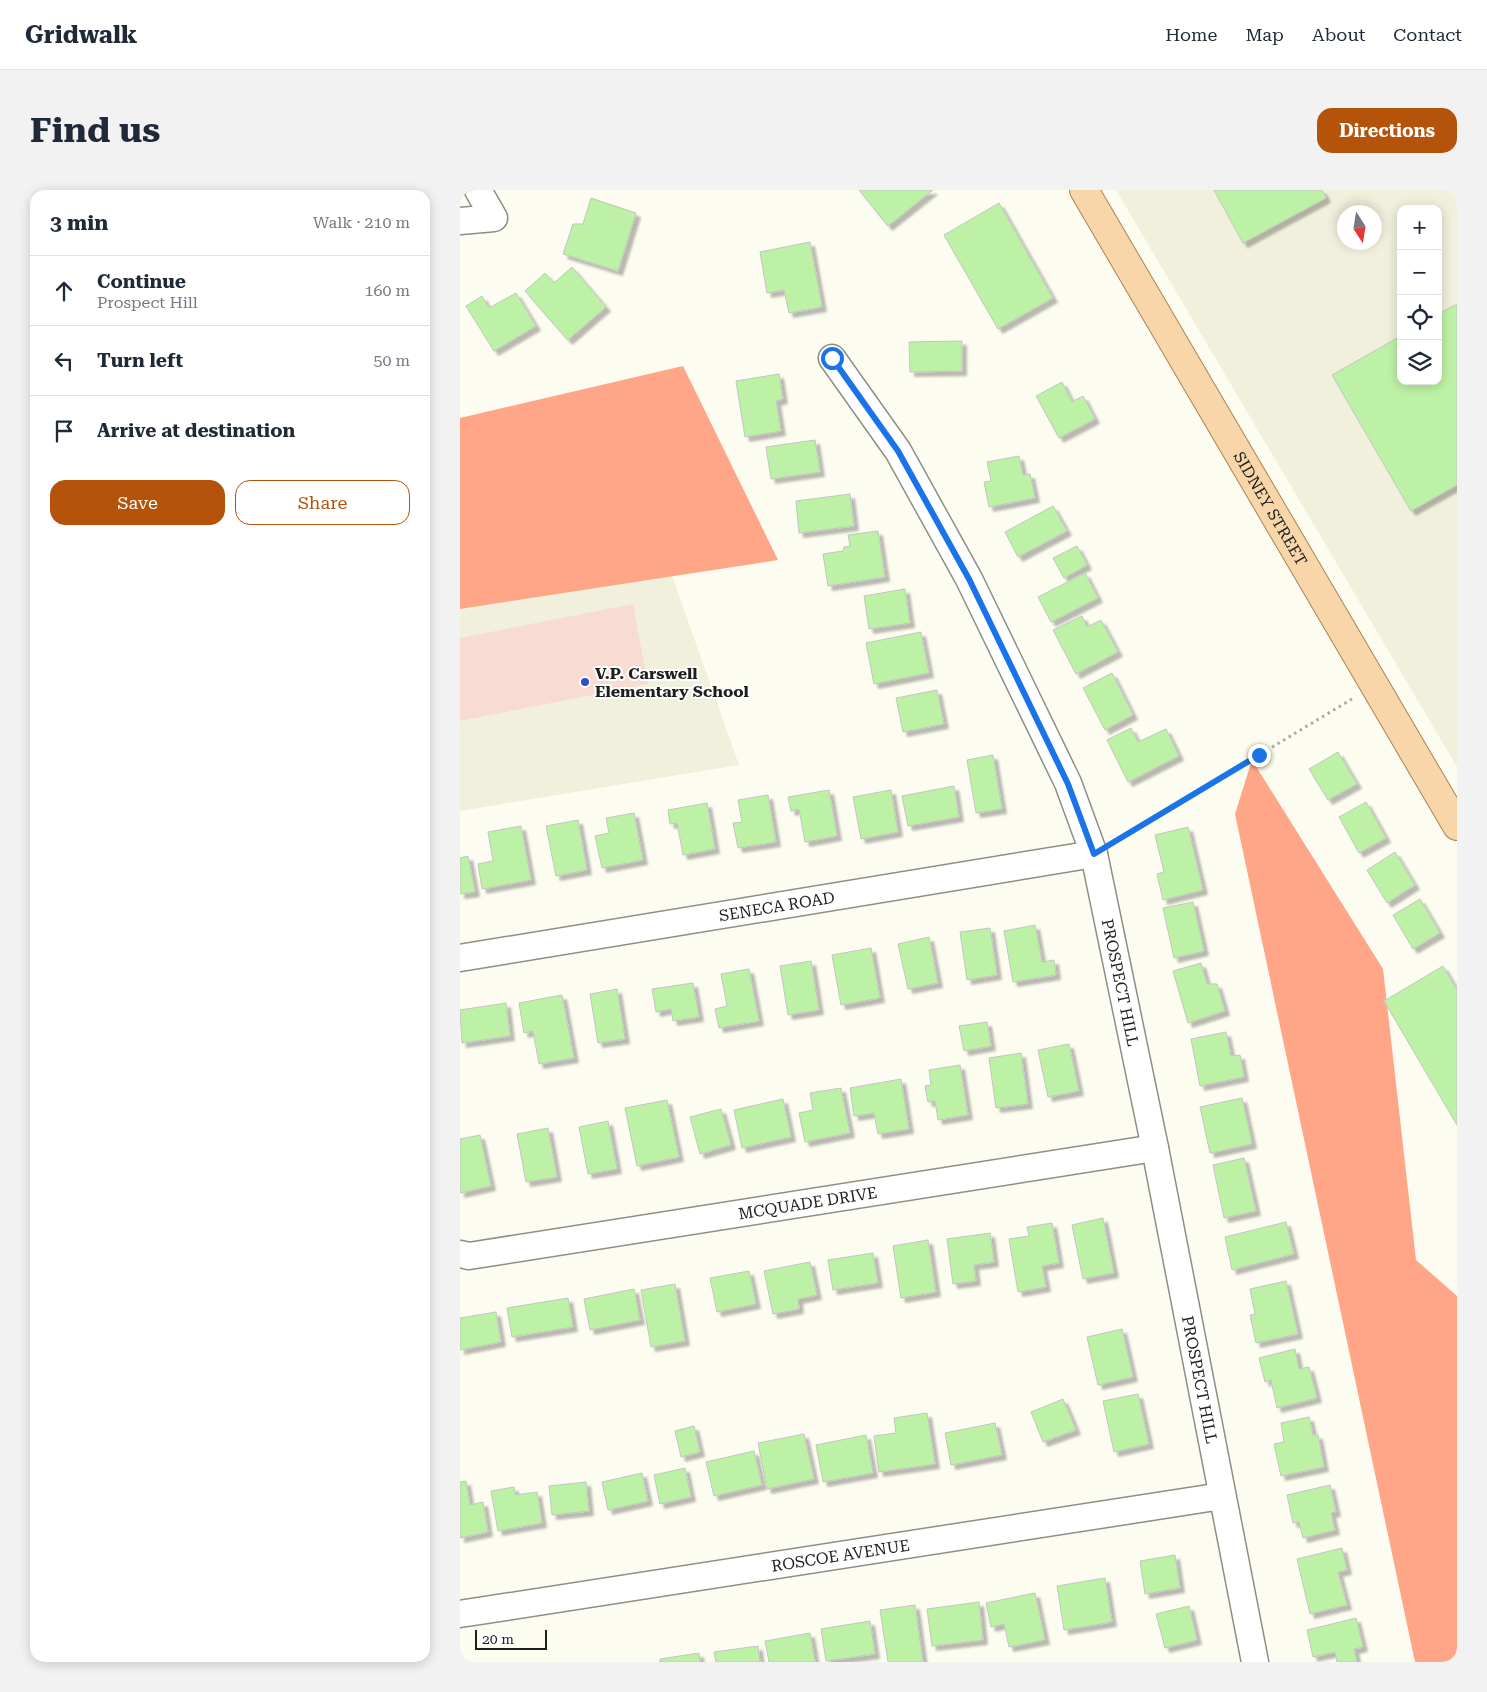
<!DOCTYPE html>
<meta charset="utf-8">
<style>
:root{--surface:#fff;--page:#f2f2f3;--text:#1f2937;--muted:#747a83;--line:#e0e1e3;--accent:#b45309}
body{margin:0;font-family:"Roboto Serif",serif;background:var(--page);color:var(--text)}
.controls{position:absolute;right:15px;top:15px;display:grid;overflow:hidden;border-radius:10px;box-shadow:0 2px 12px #0003}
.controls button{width:45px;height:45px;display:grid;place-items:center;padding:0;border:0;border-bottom:1px solid var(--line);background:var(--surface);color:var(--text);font:25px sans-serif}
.compass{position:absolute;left:877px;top:15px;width:45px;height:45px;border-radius:50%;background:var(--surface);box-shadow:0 2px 12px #0003;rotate:168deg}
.scale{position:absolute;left:15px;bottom:12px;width:72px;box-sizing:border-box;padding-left:5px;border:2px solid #1e1e1a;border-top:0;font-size:14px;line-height:18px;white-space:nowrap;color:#1e1e1a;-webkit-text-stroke:4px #fff;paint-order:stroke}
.stop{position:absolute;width:15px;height:15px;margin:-11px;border:4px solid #1a73e8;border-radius:50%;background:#fff}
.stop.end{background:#1a73e8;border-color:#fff;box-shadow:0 1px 5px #0008}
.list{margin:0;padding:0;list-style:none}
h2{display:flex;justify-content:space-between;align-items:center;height:65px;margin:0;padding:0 20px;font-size:21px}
h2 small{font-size:16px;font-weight:400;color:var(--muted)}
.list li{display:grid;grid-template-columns:32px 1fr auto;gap:15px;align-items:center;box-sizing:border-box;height:70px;padding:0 20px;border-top:1px solid var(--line)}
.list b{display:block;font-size:19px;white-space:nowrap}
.list p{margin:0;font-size:16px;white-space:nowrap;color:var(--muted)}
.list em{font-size:16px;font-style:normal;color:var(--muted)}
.actions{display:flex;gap:10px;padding:15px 20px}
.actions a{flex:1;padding:11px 0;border:1px solid var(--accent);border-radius:15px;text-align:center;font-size:18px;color:var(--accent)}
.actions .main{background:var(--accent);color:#fff}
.icon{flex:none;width:28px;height:28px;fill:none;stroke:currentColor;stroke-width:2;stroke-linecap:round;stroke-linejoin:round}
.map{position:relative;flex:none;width:997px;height:1472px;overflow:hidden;border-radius:15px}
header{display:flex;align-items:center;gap:30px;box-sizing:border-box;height:70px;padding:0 25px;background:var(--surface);border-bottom:1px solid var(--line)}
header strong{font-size:24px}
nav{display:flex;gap:28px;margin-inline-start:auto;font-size:18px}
.intro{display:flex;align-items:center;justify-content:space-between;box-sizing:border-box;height:120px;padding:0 30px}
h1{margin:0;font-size:35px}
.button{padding:12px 22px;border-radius:15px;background:var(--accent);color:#fff;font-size:18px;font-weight:700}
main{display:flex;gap:30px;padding:0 30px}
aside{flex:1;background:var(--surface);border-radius:15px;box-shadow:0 2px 12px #0003}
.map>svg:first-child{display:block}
</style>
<header>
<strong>Gridwalk</strong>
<nav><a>Home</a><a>Map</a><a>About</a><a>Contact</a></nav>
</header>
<div class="intro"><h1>Find us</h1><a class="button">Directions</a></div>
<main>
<aside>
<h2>3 min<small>Walk · 210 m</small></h2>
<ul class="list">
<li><svg class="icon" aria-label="ahead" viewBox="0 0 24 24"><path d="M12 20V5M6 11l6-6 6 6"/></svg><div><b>Continue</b><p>Prospect Hill</p></div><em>160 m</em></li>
<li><svg class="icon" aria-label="left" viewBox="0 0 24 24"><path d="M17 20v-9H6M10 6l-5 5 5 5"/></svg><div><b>Turn left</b></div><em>50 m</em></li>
<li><svg class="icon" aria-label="arrive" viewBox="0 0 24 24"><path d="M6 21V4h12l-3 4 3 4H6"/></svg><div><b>Arrive at destination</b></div></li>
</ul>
<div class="actions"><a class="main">Save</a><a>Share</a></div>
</aside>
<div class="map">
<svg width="997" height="1472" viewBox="0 0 997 1472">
<defs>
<filter id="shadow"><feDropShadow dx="4.5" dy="4.5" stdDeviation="1" flood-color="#0004"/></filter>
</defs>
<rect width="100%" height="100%" fill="#fdfcf0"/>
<!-- built -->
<g fill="#f1f0dd" fill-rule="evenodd">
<path d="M656,0H997V577ZM941,19H978V191H941ZM884,22H914V52H884Z"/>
<polygon points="0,323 210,380 279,575 0,621"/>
</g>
<!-- green -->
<polygon fill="#f8dbd1" points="173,414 188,494 0,531 0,448"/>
<!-- forest -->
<g fill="#ffa588">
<polygon points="223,176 318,370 0,419 0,228"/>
<polygon points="792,570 923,779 956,1070 997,1106 997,1472 955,1472 775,624"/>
</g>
<!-- building -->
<g fill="#bdf2a6" stroke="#c0c7be" filter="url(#shadow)">
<polygon points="399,0 473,0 428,36"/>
<polygon points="754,0 862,0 866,8 783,53"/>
<polygon points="131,8 176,23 158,81 103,64 113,34 123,34"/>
<polygon points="539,13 593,108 538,139 484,45"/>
<polygon points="350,52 362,117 329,123 324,100 307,103 300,62"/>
<polygon points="112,77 146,117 108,150 65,101 85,83 94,93"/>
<polygon points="56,103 76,136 34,161 6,116 22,106 29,118"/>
<polygon points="997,114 997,295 951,321 872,185 941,146 941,191 978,191 978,124"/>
<polygon points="502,151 502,181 450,182 449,152"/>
<polygon points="319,184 323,209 316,211 321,241 285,247 276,191"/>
<polygon points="602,192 612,212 623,206 635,229 599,248 576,206"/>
<polygon points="355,250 360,282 311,289 306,257"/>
<polygon points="559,266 563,285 570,284 575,308 529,317 524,292 531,291 527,272"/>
<polygon points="390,304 394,336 339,343 336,311"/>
<polygon points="593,316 607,341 558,367 545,342"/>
<polygon points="418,341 425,387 368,396 363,364 383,361 384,357 390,356 388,345"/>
<polygon points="617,356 627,375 604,388 593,368"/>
<polygon points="625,383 638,408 591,432 578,407"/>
<polygon points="445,399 450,433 409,439 404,406"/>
<polygon points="622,426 627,437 641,430 658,462 616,484 593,440"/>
<polygon points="461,442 469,483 414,494 406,453"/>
<polygon points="652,483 673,525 645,540 623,498"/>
<polygon points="477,500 484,534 443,542 436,508"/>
<polygon points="671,538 678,552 706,539 719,566 668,592 647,550"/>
<polygon points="878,562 897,594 868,610 849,579"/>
<polygon points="533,565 542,619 516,623 507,570"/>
<polygon points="494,596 499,627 448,636 442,606"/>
<polygon points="369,600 377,646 345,652 339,619 331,621 328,607"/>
<polygon points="431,600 438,642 401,649 393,607"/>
<polygon points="308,605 316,652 278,658 273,633 282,632 278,610"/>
<polygon points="906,612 926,648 899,663 879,627"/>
<polygon points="247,613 255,659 223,665 217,633 210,634 208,620"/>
<polygon points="174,623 183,670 142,678 135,646 149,643 146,628"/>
<polygon points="118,630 127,680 96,686 86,636"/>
<polygon points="61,636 71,690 22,699 18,674 33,671 28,642"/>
<polygon points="728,637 743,700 703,710 697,684 704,682 695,645"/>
<polygon points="935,662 955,695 927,713 907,680"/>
<polygon points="8,666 15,702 0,704 0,668"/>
<polygon points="960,709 980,743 953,759 933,725"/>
<polygon points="733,712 744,761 714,768 703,718"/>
<polygon points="575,735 582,772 594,770 596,785 553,792 544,741"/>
<polygon points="530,738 537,785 507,790 500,742"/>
<polygon points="469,747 478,793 448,799 438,754"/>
<polygon points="411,758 420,808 381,815 372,765"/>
<polygon points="351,771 359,820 328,825 320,776"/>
<polygon points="741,773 747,794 757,794 765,821 728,833 713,781"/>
<polygon points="983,776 997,800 997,935 924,811"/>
<polygon points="289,779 299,831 259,838 255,819 267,816 261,784"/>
<polygon points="233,793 239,827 213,831 211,819 196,822 192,799"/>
<polygon points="157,799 165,849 138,853 130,804"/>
<polygon points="102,805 114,868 79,874 73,841 64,843 59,813"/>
<polygon points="46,813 50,846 2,853 0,820"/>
<polygon points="527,832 531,856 504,861 499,836"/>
<polygon points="766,842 771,866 780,865 784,887 740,896 731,849"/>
<polygon points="609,854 619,901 588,907 578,860"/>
<polygon points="561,863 568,914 536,918 529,868"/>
<polygon points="500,875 508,925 478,930 475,911 468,912 465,896 471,895 469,880"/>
<polygon points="441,889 449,939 418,944 414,923 394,926 390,898"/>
<polygon points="381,898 390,943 345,952 339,923 353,920 350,903"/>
<polygon points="782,908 792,954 750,963 740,917"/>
<polygon points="323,909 331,947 282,958 274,920"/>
<polygon points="207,910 219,967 177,976 165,918"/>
<polygon points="261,919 271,955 240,964 230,927"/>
<polygon points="148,931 157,979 128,984 119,937"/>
<polygon points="88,938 97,987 66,992 57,944"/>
<polygon points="20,945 31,996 0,1003 0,949"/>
<polygon points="784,968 796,1021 764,1028 753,975"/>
<polygon points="643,1028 654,1083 623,1089 612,1035"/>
<polygon points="826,1032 834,1064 772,1080 765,1047"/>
<polygon points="592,1033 599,1073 582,1076 586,1097 558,1102 549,1049 569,1046 567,1037"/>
<polygon points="530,1043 534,1072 514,1075 516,1091 493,1094 487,1049"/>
<polygon points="468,1050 476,1102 441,1108 433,1056"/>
<polygon points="413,1063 418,1093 373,1100 368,1070"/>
<polygon points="350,1072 357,1105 338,1109 339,1119 313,1124 304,1081"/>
<polygon points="289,1081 296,1114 257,1122 250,1088"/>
<polygon points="826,1091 838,1144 796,1153 790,1125 795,1124 790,1099"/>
<polygon points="215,1094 225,1151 191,1157 181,1100"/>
<polygon points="174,1099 180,1130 130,1140 124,1109"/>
<polygon points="108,1108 113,1137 52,1147 47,1118"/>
<polygon points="36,1122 41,1152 0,1160 0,1128"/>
<polygon points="662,1139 673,1187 638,1195 627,1147"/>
<polygon points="835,1159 839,1179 849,1177 857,1208 817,1218 811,1190 805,1192 799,1168"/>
<polygon points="678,1204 689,1254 654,1262 643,1211"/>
<polygon points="603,1209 616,1240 583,1252 571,1222"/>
<polygon points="467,1223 475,1274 419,1282 414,1246 436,1243 434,1228"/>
<polygon points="849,1227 853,1245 858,1245 864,1277 821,1286 814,1254 824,1252 821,1233"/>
<polygon points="535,1233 542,1265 491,1275 485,1243"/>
<polygon points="234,1236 240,1262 221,1267 215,1241"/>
<polygon points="344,1244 354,1289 307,1299 298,1253"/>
<polygon points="406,1245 413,1283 363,1292 356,1255"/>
<polygon points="294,1261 302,1295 254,1306 246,1272"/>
<polygon points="225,1278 231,1307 200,1314 194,1285"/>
<polygon points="182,1283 188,1311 148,1320 142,1292"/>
<polygon points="6,1291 10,1315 23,1312 28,1342 0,1348 0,1292"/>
<polygon points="126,1292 129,1321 92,1325 89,1296"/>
<polygon points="870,1295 876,1322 871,1323 875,1340 843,1348 839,1332 833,1333 827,1305"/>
<polygon points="54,1297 55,1305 77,1302 82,1333 38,1341 31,1301"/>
<polygon points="882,1358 887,1380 878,1382 887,1415 850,1424 837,1369"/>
<polygon points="715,1365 720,1398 685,1404 680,1371"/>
<polygon points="645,1388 652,1432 604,1440 597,1396"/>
<polygon points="575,1403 585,1450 549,1457 544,1434 531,1437 526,1413"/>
<polygon points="519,1412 523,1450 472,1456 467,1419"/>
<polygon points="455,1415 463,1472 428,1472 420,1420"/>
<polygon points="729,1416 737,1450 705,1458 696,1424"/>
<polygon points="896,1428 903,1457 894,1459 897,1472 877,1472 875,1462 853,1467 847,1440"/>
<polygon points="410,1431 415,1464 366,1471 361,1439"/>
<polygon points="350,1443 355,1472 309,1472 305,1451"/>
<polygon points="298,1456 300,1472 256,1472 254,1462"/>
<polygon points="239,1463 240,1472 200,1472 200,1469"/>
</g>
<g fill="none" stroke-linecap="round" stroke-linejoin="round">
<defs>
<g id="minor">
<polyline points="0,31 34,28 18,0"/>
<path id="s1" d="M372,168L438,261L509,389L608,593L634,664L695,958L795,1472"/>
<path id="s2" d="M0,768L634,664"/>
<path id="s3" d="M0,1064L9,1066L695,958"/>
<path id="s4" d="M0,1424L762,1306"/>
</g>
<g id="major">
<path id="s5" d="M624,0L997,636"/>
</g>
</defs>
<!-- minor casing -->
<use href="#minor" stroke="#8f8e84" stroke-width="29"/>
<!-- major casing -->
<use href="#major" stroke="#aa8352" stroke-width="30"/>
<!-- path -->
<polyline stroke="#abaaa1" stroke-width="3" stroke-dasharray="2.5 4" stroke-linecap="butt" points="656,651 892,509"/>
<!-- minor -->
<use href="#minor" stroke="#fff" stroke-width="26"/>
<!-- major -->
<use href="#major" stroke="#f9d6a9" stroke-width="28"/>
</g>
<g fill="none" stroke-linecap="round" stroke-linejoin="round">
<!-- route -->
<polyline stroke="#1a73e8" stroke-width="6" points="372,168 438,261 509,389 608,594 634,664 799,565"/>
</g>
<!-- markers -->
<circle fill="#3050c1" stroke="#fff" stroke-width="2" cx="125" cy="492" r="5"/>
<g text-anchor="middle" stroke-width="4" stroke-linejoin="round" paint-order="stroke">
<!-- street labels -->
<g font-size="16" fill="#1e1e1a" stroke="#fff">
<text dy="6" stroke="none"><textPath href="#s5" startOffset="369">SIDNEY STREET</textPath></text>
<text dy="6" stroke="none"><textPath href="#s2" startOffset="321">SENECA ROAD</textPath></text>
<text dy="6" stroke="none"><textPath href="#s1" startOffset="694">PROSPECT HILL</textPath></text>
<text dy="6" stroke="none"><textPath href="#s3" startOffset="352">MCQUADE DRIVE</textPath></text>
<text dy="6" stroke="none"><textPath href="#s1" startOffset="1099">PROSPECT HILL</textPath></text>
<text dy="6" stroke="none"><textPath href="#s4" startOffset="385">ROSCOE AVENUE</textPath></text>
</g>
<!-- poi labels -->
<g font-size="16" font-weight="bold" fill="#1e1e1a" stroke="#fff" text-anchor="start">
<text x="135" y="489">V.P. Carswell<tspan x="135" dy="18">Elementary School</tspan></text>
</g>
</g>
</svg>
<div class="controls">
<button>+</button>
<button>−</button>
<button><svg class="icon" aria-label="locate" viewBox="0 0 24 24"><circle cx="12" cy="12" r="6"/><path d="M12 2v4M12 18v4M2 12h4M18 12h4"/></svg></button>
<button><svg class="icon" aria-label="layers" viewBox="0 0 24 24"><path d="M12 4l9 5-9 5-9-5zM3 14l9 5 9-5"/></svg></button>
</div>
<svg class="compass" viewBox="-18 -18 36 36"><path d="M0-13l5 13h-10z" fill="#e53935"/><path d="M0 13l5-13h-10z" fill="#747a83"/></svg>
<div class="scale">20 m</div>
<div class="stop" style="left:372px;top:168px"></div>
<div class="stop end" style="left:799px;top:565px"></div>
</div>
</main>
